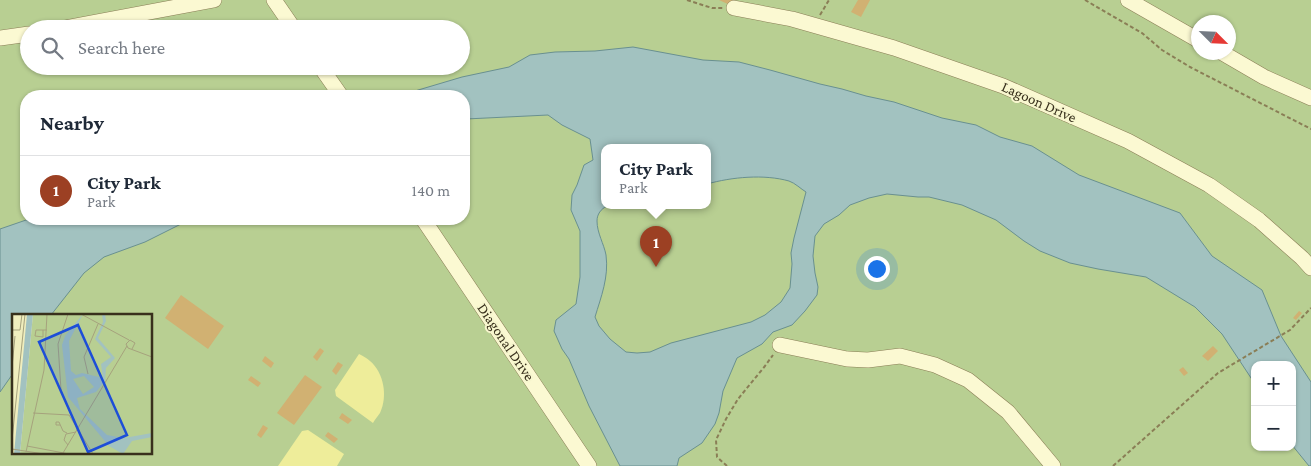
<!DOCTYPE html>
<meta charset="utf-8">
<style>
:root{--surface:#fff;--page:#f6f6f7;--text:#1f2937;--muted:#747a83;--line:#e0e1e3;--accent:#9c4023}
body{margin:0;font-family:"Crimson Pro",serif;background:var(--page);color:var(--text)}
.controls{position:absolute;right:15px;bottom:15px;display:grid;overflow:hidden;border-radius:10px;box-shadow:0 1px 4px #0004}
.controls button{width:45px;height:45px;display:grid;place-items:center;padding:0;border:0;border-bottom:1px solid var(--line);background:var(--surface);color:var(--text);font:25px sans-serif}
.compass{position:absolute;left:1191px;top:15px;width:45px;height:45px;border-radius:50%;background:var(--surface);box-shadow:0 1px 4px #0004;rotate:114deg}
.you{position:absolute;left:876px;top:268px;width:18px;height:18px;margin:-12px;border:4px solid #fff;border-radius:50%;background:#1a73e8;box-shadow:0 0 0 8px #1a73e833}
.badge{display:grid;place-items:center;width:32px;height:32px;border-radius:50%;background:var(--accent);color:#fff;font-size:16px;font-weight:700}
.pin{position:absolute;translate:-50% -41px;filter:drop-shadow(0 1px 2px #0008)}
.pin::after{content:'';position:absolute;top:26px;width:18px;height:15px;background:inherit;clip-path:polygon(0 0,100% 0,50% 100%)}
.popup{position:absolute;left:601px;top:144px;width:110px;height:65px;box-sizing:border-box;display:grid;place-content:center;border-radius:10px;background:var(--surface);filter:drop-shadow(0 1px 4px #0005);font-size:16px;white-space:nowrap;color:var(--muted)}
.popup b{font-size:19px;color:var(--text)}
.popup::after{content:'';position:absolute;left:50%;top:100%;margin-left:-10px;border:10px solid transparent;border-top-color:var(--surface)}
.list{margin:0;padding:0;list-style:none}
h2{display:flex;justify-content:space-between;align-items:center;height:65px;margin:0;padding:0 20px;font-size:21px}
h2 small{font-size:16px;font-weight:400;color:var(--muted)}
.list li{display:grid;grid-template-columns:32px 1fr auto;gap:15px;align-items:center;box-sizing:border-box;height:70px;padding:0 20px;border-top:1px solid var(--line)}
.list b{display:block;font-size:19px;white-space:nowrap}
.list p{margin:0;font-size:16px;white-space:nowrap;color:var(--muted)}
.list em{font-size:16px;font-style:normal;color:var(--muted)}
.icon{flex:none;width:28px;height:28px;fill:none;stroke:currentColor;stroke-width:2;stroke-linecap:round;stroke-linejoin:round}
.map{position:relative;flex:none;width:1311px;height:466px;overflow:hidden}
.search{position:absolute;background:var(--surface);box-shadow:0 1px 4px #0004;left:20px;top:20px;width:450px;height:55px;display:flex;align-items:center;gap:12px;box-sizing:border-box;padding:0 18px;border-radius:28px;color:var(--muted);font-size:19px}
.panel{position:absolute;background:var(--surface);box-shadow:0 1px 4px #0004;left:20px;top:90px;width:450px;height:135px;border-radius:20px}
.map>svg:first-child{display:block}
</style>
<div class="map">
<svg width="1311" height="466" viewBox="0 0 1311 466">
<rect width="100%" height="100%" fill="#f0eebe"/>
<!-- green -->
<path fill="#b8cf92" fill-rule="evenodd" d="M0,0H1311V466H0ZM1198,22H1228V52H1198ZM29,29H461V66H29ZM26,96H464V219H26ZM605,148H707V206H605ZM14,315H151V452H14ZM1255,365H1292V447H1255Z"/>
<!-- sand -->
<g fill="#eeed9a">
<path d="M359,354C363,356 367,358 370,361C384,373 388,396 380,413C378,416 375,419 373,423L336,396L335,390Z"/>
<polygon points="308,430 344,454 337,466 278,466 302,431"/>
</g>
<!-- water -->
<g fill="#a2c2c0" stroke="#699090" fill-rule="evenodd">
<path d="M633,47L703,60L739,62L770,70L820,84L842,89L866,96L894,102L942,118L976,125L1000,137L1032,146L1079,175L1180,213L1212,256L1262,290L1281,336L1311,382V466H1309L1292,445V365H1255V384L1222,334L1195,307L1146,277L1098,269L1070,263L1040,251L1024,241L996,220L962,205L929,197H918L887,194L869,198L850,205L839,215L824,224L815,236L813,256L815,273L818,287L817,295L805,311L792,325L773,332L762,344L737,358L723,391L719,413L715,424L702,443L679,458L677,466H620L589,406L569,359L562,349L554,331L556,320L576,304L580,277V231L571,210L572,195L577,185L584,165L593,160L590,139L562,125L548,115L466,119L464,120V96H398L462,77L509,67L530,55L555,52L595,51ZM605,148H707V184C732,177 764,174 789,181C795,183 801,189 806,192L794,238L791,253L792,264L790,288L781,302L765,315L751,322L671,343L650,352L637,353L626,352L610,339L599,326L595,317C601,297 609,277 606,255C604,244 597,233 597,221C597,214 601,209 607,206H605Z"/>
<polygon points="29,219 191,219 145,242 104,257 84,273 51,315 14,315 14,372 0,392 0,229"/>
</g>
<!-- building -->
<g fill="#d1b172">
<polygon points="719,0 735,0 732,6"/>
<polygon points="858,0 870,0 861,17 851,12"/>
<polygon points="181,295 224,326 208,349 165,318"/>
<polygon points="1299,311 1302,313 1296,320 1293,318"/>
<polygon points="1213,346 1218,351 1208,361 1202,356"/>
<polygon points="320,348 324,351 317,361 313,357"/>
<polygon points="265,356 274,363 271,368 262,361"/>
<polygon points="338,362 343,365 336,375 332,371"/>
<polygon points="1183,367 1188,373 1184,376 1179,370"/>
<polygon points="305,375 322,387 294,425 277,413"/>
<polygon points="251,376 261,383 258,387 248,380"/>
<polygon points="342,413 352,420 348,424 339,418"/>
<polygon points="263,425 268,428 261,438 257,435"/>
<polygon points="328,432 338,439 334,443 325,436"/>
</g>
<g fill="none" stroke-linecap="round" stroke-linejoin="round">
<defs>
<g id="minor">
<polyline points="274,0 294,29"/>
<polyline points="1128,0 1198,40"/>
<polyline points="734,8 792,19 894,48 1003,86 1128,141 1209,185 1259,220 1302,258 1311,268"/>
<polyline points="59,29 214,0"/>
<polyline points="0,38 29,34"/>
<polyline points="1221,52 1264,77 1311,98"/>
<polyline points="320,66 341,96"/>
<polyline points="423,219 589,466"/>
<polyline points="780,345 847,359 868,360 900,356 935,365 968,380 1008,412 1053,466"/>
</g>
</defs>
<!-- minor casing -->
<use href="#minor" stroke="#8a7e56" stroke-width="16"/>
<!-- path -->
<g stroke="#8a7e56" stroke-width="2" stroke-dasharray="4 2.5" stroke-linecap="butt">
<polyline points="687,0 712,8 723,8"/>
<polyline points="1085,0 1142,33 1162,50 1190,67 1311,129"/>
<polyline points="820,15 829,0"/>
<polyline points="727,466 717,457 716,440 726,419 738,399 765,366 773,355"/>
<polyline points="1113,466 1218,373 1290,330 1311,308"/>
</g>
<!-- minor -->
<use href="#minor" stroke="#fbf9d2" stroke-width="15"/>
</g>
<g text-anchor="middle" stroke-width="4" stroke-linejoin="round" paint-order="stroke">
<!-- street labels -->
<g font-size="15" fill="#38301c" stroke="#f7f6ce">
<text transform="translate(1039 102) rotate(24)" y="5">Lagoon Drive</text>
<text transform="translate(506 342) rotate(56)" y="5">Diagonal Drive</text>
</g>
</g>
<!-- overview -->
<g transform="translate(12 314)">
<rect width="140" height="140" fill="#f0eebe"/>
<path d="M21,0H140V140H8Z" fill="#b8cf92"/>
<path d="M15,0H21L8,140H2ZM71,0L57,27L59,57L64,61L70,59L91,64L89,50L99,43L83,25L91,8L90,0H93L94,7L86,24L103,44L94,54L93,67L84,78L65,84L68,95L95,121L112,124L140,119V123L120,127L111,140L97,132L56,83L50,31L53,22ZM72,62L82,73L71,80L61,65Z" fill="#a2c2c0" fill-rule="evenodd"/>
<path fill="none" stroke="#a6a27d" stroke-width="1" d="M69,0L117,26M0,16H8L10,0M31,16V23L23,22L24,16H35M120,35L123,29L118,26L114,30L116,34L140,43M0,53L3,22M76,60L72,43L86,10M49,76L46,30L56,0M21,99L57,101L81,140M48,111H44V108H47L51,117L55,119M0,126L13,0M56,131L52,126L54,120L64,118M15,132L57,140M0,135L32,140M14,138L32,56L35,0M51,139L115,32"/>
<path fill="#1d4ed8" fill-opacity="0.15" stroke="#1d4ed8" stroke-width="2.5" d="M66,11L115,121L76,138L27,28Z"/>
<rect width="140" height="140" fill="none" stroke="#38301c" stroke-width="2.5"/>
</g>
</svg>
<div class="controls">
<button>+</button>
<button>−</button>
</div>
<svg class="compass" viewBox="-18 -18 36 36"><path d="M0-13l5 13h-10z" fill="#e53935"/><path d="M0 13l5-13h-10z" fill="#747a83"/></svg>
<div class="you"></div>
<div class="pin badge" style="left:656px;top:267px">1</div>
<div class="popup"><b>City Park</b>Park</div>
<div class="search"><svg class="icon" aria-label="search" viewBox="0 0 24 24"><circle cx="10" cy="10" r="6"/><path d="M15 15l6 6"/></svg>Search here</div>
<section class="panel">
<h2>Nearby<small></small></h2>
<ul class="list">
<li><span class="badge">1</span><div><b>City Park</b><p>Park</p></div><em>140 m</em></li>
</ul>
</section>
</div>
